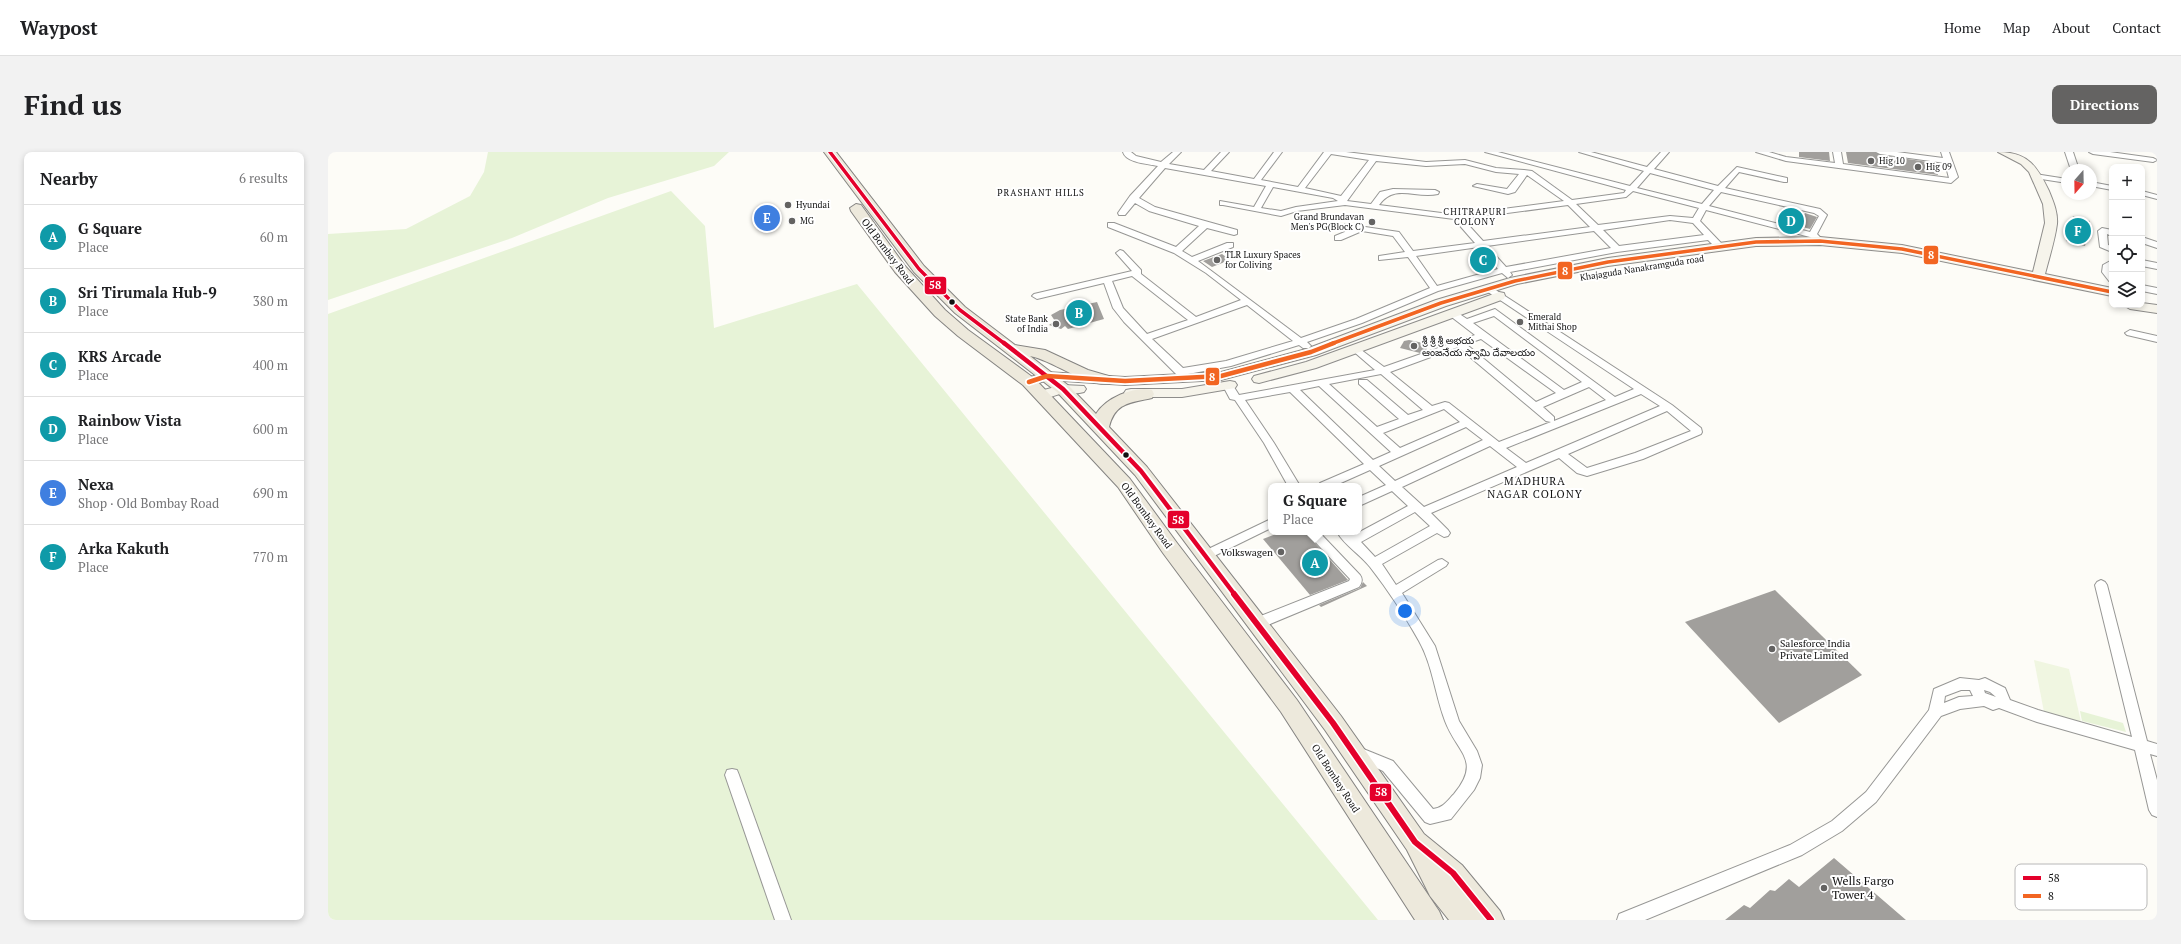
<!DOCTYPE html>
<meta charset="utf-8">
<style>
:root{--surface:#fff;--page:#f2f2f2;--text:#202124;--muted:#757577;--line:#e0e0e0;--accent:#646362}
body{margin:0;font-family:"PT Serif","Noto Sans Telugu",serif;background:var(--page);color:var(--text)}
.controls{position:absolute;right:12px;top:12px;display:grid;overflow:hidden;border-radius:8px;box-shadow:0 2px 6px #0003}
.controls button{width:36px;height:36px;display:grid;place-items:center;padding:0;border:0;border-bottom:1px solid var(--line);background:var(--surface);color:var(--text);font:20px sans-serif}
.compass{position:absolute;left:1733px;top:12px;width:36px;height:36px;border-radius:50%;background:var(--surface);box-shadow:0 2px 6px #0003;rotate:200deg}
.you{position:absolute;left:1077px;top:459px;width:14px;height:14px;margin:-10px;border:3px solid #fff;border-radius:50%;background:#1a73e8;box-shadow:0 0 0 6px #1a73e833}
.badge{display:grid;place-items:center;width:26px;height:26px;border-radius:50%;background:var(--accent);color:#fff;font-size:13px;font-weight:700}
.pin{position:absolute;translate:-50% -50%;border:2px solid #fff;box-shadow:0 1px 4px #0006}
.popup{position:absolute;left:940px;top:331px;width:94px;height:52px;box-sizing:border-box;display:grid;place-content:center;border-radius:8px;background:var(--surface);filter:drop-shadow(0 1px 3px #0005);font-size:13px;white-space:nowrap;color:var(--muted)}
.popup b{font-size:15px;color:var(--text)}
.popup::after{content:'';position:absolute;left:50%;top:100%;margin-left:-8px;border:8px solid transparent;border-top-color:var(--surface)}
.list{margin:0;padding:0;list-style:none}
h2{display:flex;justify-content:space-between;align-items:center;height:52px;margin:0;padding:0 16px;font-size:17px}
h2 small{font-size:13px;font-weight:400;color:var(--muted)}
.list li{display:grid;grid-template-columns:26px 1fr auto;gap:12px;align-items:center;box-sizing:border-box;height:64px;padding:0 16px;border-top:1px solid var(--line)}
.list b{display:block;font-size:15px;white-space:nowrap}
.list p{margin:0;font-size:13px;white-space:nowrap;color:var(--muted)}
.list em{font-size:13px;font-style:normal;color:var(--muted)}
.icon{flex:none;width:22px;height:22px;fill:none;stroke:currentColor;stroke-width:2;stroke-linecap:round;stroke-linejoin:round}
.map{position:relative;flex:none;width:1829px;height:768px;overflow:hidden;border-radius:8px}
header{display:flex;align-items:center;gap:24px;box-sizing:border-box;height:56px;padding:0 20px;background:var(--surface);border-bottom:1px solid var(--line)}
header strong{font-size:19px}
nav{display:flex;gap:22px;margin-inline-start:auto;font-size:14px}
.intro{display:flex;align-items:center;justify-content:space-between;box-sizing:border-box;height:96px;padding:0 24px}
h1{margin:0;font-size:28px}
.button{padding:10px 18px;border-radius:8px;background:var(--accent);color:#fff;font-size:14px;font-weight:700}
main{display:flex;gap:24px;padding:0 24px}
aside{flex:1;background:var(--surface);border-radius:8px;box-shadow:0 2px 6px #0003}
.map>svg:first-child{display:block}
</style>
<header>
<strong>Waypost</strong>
<nav><a>Home</a><a>Map</a><a>About</a><a>Contact</a></nav>
</header>
<div class="intro"><h1>Find us</h1><a class="button">Directions</a></div>
<main>
<aside>
<h2>Nearby<small>6 results</small></h2>
<ul class="list">
<li><span class="badge" style="background:#0f9aa8">A</span><div><b>G Square</b><p>Place</p></div><em>60 m</em></li>
<li><span class="badge" style="background:#0f9aa8">B</span><div><b>Sri Tirumala Hub-9</b><p>Place</p></div><em>380 m</em></li>
<li><span class="badge" style="background:#0f9aa8">C</span><div><b>KRS Arcade</b><p>Place</p></div><em>400 m</em></li>
<li><span class="badge" style="background:#0f9aa8">D</span><div><b>Rainbow Vista</b><p>Place</p></div><em>600 m</em></li>
<li><span class="badge" style="background:#3f7fe0">E</span><div><b>Nexa</b><p>Shop · Old Bombay Road</p></div><em>690 m</em></li>
<li><span class="badge" style="background:#0f9aa8">F</span><div><b>Arka Kakuth</b><p>Place</p></div><em>770 m</em></li>
</ul>
</aside>
<div class="map">
<svg width="1829" height="768" viewBox="0 0 1829 768">
<rect width="100%" height="100%" fill="#fdfcf7"/>
<!-- green -->
<g fill="#e7f3d7">
<polygon points="160,0 401,0 386,14 280,46 184,86 0,148 0,82 78,77 142,44 156,20"/>
<polygon points="343,39 377,74 386,176 529,132 1050,768 0,768 0,162"/>
<polygon points="1752,559 1795,571 1798,580 1754,569"/>
</g>
<!-- pitch -->
<polygon fill="#f0f6e1" points="1706,508 1741,517 1753,570 1716,560"/>
<!-- building -->
<g fill="#a19f9c">
<polygon points="1471,0 1501,0 1502,9 1471,5"/>
<polygon points="1518,0 1547,0 1552,3 1607,11 1610,23 1520,11"/>
<polygon points="1477,61 1489,65 1482,77 1471,74"/>
<polygon points="1745,64 1762,69 1757,94 1738,89"/>
<polygon points="1152,99 1167,116 1155,117 1142,100"/>
<polygon points="894,102 902,108 884,115 875,109"/>
<polygon points="769,150 776,167 740,177 737,174 733,177 721,173 727,169 723,163 732,158"/>
<polygon points="1081,188 1100,192 1098,199 1092,201 1072,196 1076,189"/>
<polygon points="953,380 977,380 1020,428 982,443 935,387"/>
<polygon points="1035,430 1039,434 993,455 991,453 1032,436"/>
<polygon points="1447,438 1534,523 1451,571 1357,470"/>
<polygon points="1506,706 1578,768 1397,768 1416,753 1422,756 1442,738 1447,739 1461,727 1471,735"/>
</g>
<g fill="none" stroke-linecap="round" stroke-linejoin="round">
<defs>
<g id="street">
<path d="M795,0H803L808,4L833,10L845,0H853L841,12L876,18L893,0H901L883,19L926,27L946,0H954L933,28L970,35L996,0H1018L1098,10L1137,8L1168,16L1196,18L1204,19L1244,48L1296,41L1298,38L1157,0H1170L1302,34L1316,19L1251,0H1263L1319,15L1333,0H1341L1326,17L1390,34L1409,15L1459,26V30H1456L1411,20L1397,36L1492,57L1499,63L1489,82L1496,89L1492,92L1482,85L1378,58L1372,69L1394,92V96H1388L1380,88L1289,100L1182,120L1184,123L1180,126L1174,121L1110,139L1034,171L979,190L983,194L981,196H975L971,193L903,214L860,222L863,225L858,228L848,222L796,170L785,156L776,131L709,147L704,144L706,142L804,119L788,101L792,98L795,99L813,118V122L868,165L913,148L878,121L846,101L780,75V71H786L848,95L871,74L821,59L807,51L797,63H791L790,61L802,44L830,14C821,12 798,11 795,0ZM1003,2L1041,8L1013,44L977,36ZM1048,9L1098,14L1137,12L1168,20L1191,22L1179,37L1149,32L1145,34L1180,42L1187,40L1199,23L1236,49L1129,63L1051,53C1067,31 1087,47 1110,42L1111,40L1107,38L1065,37L1052,40L1043,52L1019,49ZM837,16L938,34L926,55L892,49V53H895L953,64L969,59L1017,53L1126,67L1147,91L1085,99L1071,80L1017,72V76L1024,77L1007,84V88H1013L1034,79L1065,84L1077,100L1051,104V108L1080,105L1102,136L1028,167L973,186L870,109L905,95V91H899L864,105L854,99L879,76L906,83L909,82V78L827,55L811,46ZM1322,21L1386,38L1374,52L1309,36ZM945,35L1005,46L1010,49L968,55L953,59L933,56ZM1305,39L1371,56L1365,66L1342,64L1270,73L1248,52L1298,45ZM1393,40L1486,61L1491,64L1482,80L1381,54ZM1240,53L1262,75L1155,89L1135,67ZM1342,68L1365,71L1376,83L1291,94L1275,78ZM1266,79L1283,96L1178,115L1159,94ZM1151,95L1170,117L1109,134L1088,104ZM804,124L860,168L819,182L795,156L784,129ZM919,153L965,189L898,209L855,216L824,187Z"/>
<polygon points="1428,0 1441,0 1458,5 1507,11 1505,0 1513,0 1515,12 1621,26 1617,11 1552,2 1548,0 1569,0 1615,6 1613,0 1621,0 1630,25 1623,31 1458,9"/>
<polygon points="1737,0 1745,0 1751,18 1743,18"/>
<polygon points="1761,0 1782,0 1825,6 1829,8 1825,10 1765,2"/>
<polygon points="1707,22 1739,27 1739,31 1707,26"/>
<polygon points="1763,30 1784,34 1784,38 1763,34"/>
<polygon points="1814,39 1829,43 1829,47 1814,43"/>
<polygon points="1774,76 1784,78 1784,84 1779,82 1780,93 1784,94 1784,100 1772,95 1770,79"/>
<polygon points="1814,85 1829,90 1829,96 1814,91"/>
<polygon points="1784,108 1782,116 1784,130 1781,129 1774,120 1775,113"/>
<polygon points="1814,108 1829,111 1829,117 1814,114"/>
<path d="M1160,133L1344,253L1373,276L1374,280L1373,282L1315,307L1259,324L1249,321L1231,306L1103,361L1120,378L1122,381L1120,384L1116,385L1109,381L1054,412L1068,433L1110,408L1114,407L1120,411L1118,414L1074,441L1107,494L1131,569L1149,599L1154,613L1152,626L1146,638L1123,667L1102,672L1097,670L1055,619L1023,604L1021,600L1023,596L1028,594L1065,609L1105,657C1115,656 1119,649 1126,642C1154,608 1129,601 1117,569C1107,543 1105,514 1091,489C1077,464 1060,438 1042,415C1033,403 1017,394 1009,380H1022L1026,383L1080,354L1064,339L1031,354V345L1058,333L1042,318L1006,334H990L992,331L1036,312L962,240L917,248L946,291L972,334H960L936,291L907,248L902,247L895,234L896,232H904L911,243L1047,218L1025,199V195L1028,194L1056,215L1147,183L1121,163V159H1127L1139,167L1167,157L1287,245L1306,237L1157,138L1155,136ZM1166,164L1254,230L1236,238L1145,171ZM1153,187L1228,241L1208,250L1138,192ZM1130,195L1218,269L1223,270L1171,290L1121,251L1117,250L1104,254L1062,220ZM1053,222L1095,258L1080,263L1039,228H1031V232L1071,267L1049,275L1001,232ZM991,234L1063,300L1045,308L972,238ZM1261,235L1278,248L1226,269V265L1215,255ZM1313,242L1332,254L1198,311L1178,296ZM1116,257L1132,270L1072,296L1055,281ZM1339,259L1363,279L1307,301L1259,316L1240,302ZM1138,275L1155,288L1067,329L1051,314ZM1162,294L1189,315L1096,355L1074,335ZM1087,360L1102,374L1047,405L1033,390Z"/>
<polygon points="1814,133 1829,136 1829,142 1814,139"/>
<polygon points="1802,178 1829,184 1829,190 1799,183 1797,181"/>
<polygon points="943,367 943,376 882,406 878,407 872,403 874,400"/>
<path d="M978,380H991L1032,423C1035,427 1034,431 1031,435L935,475H925L923,471L925,467L1021,429L1022,427Z"/>
<path d="M1773,428L1777,430L1779,433L1819,589L1829,592V604L1822,602L1829,628V665L1824,663L1821,658L1807,598L1709,570L1671,556L1665,558L1656,554L1632,557L1613,564L1548,650L1514,679L1474,703L1317,768H1289L1291,762L1462,693L1504,669L1538,640L1601,558L1606,537L1632,526L1651,528L1657,526L1677,536L1682,548L1710,558L1804,585L1767,433L1769,430ZM1633,538H1642L1645,544L1631,545L1616,551L1617,544ZM1656,538L1662,540L1668,545L1657,541Z"/>
<polygon points="404,617 409,618 411,623 463,768 447,768 397,623 399,618"/>
</g>
<g id="secondary">
<path d="M1670,0C1700,0 1709,14 1721,39C1725,49 1730,60 1729,72C1727,88 1721,106 1717,122L1784,136V144L1574,101L1492,93L1428,94L1280,114L1189,132L1118,154L988,203L893,228L797,233L720,228L701,234L696,233L694,230L696,227L719,220L797,225L893,220L978,197L1108,148L1182,126L1280,106L1428,86L1492,85L1574,93L1705,120L1717,71L1715,52L1701,20L1693,12Z"/>
<polygon points="1171,140 1176,141 1177,144 1176,147 988,216 931,231 926,230 924,227 926,224 978,210"/>
<polygon points="1814,151 1829,153 1829,161 1802,157 1795,153 1814,153"/>
<polygon points="902,229 907,230 909,233 907,236 854,245 803,245 798,244 796,241 798,238 803,237 854,237"/>
<path d="M735,233L756,234L758,237L756,240C750,242 743,241 737,241C727,242 718,249 708,246L706,243L708,240Z"/>
</g>
<g id="primary">
<path d="M496,0H508L596,114L637,155L687,193L717,198L760,218L784,225L786,228L784,231C760,237 725,208 702,204L741,234L768,262C778,246 805,234 824,238L826,242L824,246C801,251 787,251 781,275L819,315L1013,564L1096,682L1134,713L1172,759L1176,768H1121L1102,744L1079,698L997,578L807,323L729,240L627,161L586,120Z"/>
<polygon points="528,52 533,53 577,114 617,158 640,178 707,227 802,327 849,391 969,548 1111,759 1115,768 1087,768 953,560 835,401 790,335 695,233 630,184 607,164 567,120 523,59 522,56"/>
</g>
</defs>
<!-- street casing -->
<use href="#street" stroke="#979795" stroke-width="2"/>
<!-- secondary casing -->
<use href="#secondary" stroke="#8e8d8b" stroke-width="2"/>
<!-- primary casing -->
<use href="#primary" stroke="#858482" stroke-width="2"/>
<!-- street -->
<use href="#street" fill="#fffffe" fill-rule="evenodd"/>
<!-- secondary -->
<use href="#secondary" fill="#f6f4eb" fill-rule="evenodd"/>
<!-- primary -->
<use href="#primary" fill="#ede9dc" fill-rule="evenodd"/>
<defs>
<polyline id="bus-1-far2" points="502,0 591,117 632,158 677,192"/>
<polyline id="bus-1-far1" points="676,191 735,237 813,319 907,443"/>
<polyline id="bus-1" points="906,442 1005,571 1087,690 1125,721 1163,768"/>
<polyline id="bus-2-far1" points="1003,192 1113,151 1187,129 1280,110 1428,90 1492,89 1574,97 1784,140"/>
<polyline id="bus-2" points="701,230 719,224 797,229 893,224 983,200 1006,191"/>
</defs>
<!-- bus-1-far2 casing -->
<use href="#bus-1-far2" stroke="#fff" stroke-width="5.5"/>
<!-- bus-1-far1 casing -->
<use href="#bus-1-far1" stroke="#fff" stroke-width="8"/>
<!-- bus-1 casing -->
<use href="#bus-1" stroke="#fff" stroke-width="9"/>
<!-- bus-2-far1 casing -->
<use href="#bus-2-far1" stroke="#fff" stroke-width="5.5"/>
<!-- bus-2 casing -->
<use href="#bus-2" stroke="#fff" stroke-width="8"/>
<!-- bus-1-far2 -->
<use href="#bus-1-far2" stroke="#e4002b" stroke-width="3.5"/>
<!-- bus-1-far1 -->
<use href="#bus-1-far1" stroke="#e4002b" stroke-width="4.5"/>
<!-- bus-1 -->
<use href="#bus-1" stroke="#e4002b" stroke-width="6"/>
<!-- bus-2-far1 -->
<use href="#bus-2-far1" stroke="#f26522" stroke-width="3.5"/>
<!-- bus-2 -->
<use href="#bus-2" stroke="#f26522" stroke-width="4.5"/>
</g>
<!-- markers -->
<g fill="#646362" stroke="#fff" stroke-width="1.5">
<circle cx="1543" cy="9" r="4"/>
<circle cx="1590" cy="15" r="4"/>
<circle cx="460" cy="53" r="4"/>
<circle cx="464" cy="69" r="4"/>
<circle cx="1044" cy="70" r="4"/>
<circle cx="889" cy="108" r="4"/>
<circle cx="1192" cy="170" r="4"/>
<circle cx="728" cy="172" r="4"/>
<circle cx="1086" cy="194" r="4"/>
<circle cx="953" cy="400" r="4"/>
<circle cx="1444" cy="497" r="4"/>
<circle cx="1496" cy="736" r="4"/>
</g>
<g fill="#111" stroke="#fff" stroke-width="1.5">
<circle cx="624" cy="150" r="3.5"/>
<circle cx="798" cy="303" r="3.5"/>
</g>
<g text-anchor="middle" stroke-width="4" stroke-linejoin="round" paint-order="stroke">
<!-- far-poi labels -->
<g font-size="9" fill="#111" stroke="#fff" text-anchor="start">
<text x="1551" y="12">Hig 10</text>
<text x="1598" y="18">Hig 09</text>
<text x="468" y="56">Hyundai</text>
<text x="1036" y="68" text-anchor="end">Grand Brundavan<tspan x="1036" dy="10">Men's PG(Block C)</tspan></text>
<text x="472" y="72">MG</text>
<text x="897" y="106">TLR Luxury Spaces<tspan x="897" dy="10">for Coliving</tspan></text>
<text x="1200" y="168">Emerald<tspan x="1200" dy="10">Mithai Shop</tspan></text>
<text x="720" y="170" text-anchor="end">State Bank<tspan x="720" dy="10">of India</tspan></text>
</g>
<!-- far-neighbourhood labels -->
<g font-size="9" letter-spacing="1" fill="#111" stroke="#fff">
<text x="713" y="44">PRASHANT HILLS</text>
<text x="1147" y="63">CHITRAPURI<tspan x="1147" dy="10">COLONY</tspan></text>
</g>
<!-- far-street labels -->
<g font-size="9" fill="#111" stroke="#fff">
<text transform="translate(1314 116) rotate(-9)" y="3">Khajaguda Nanakramguda road</text>
</g>
<!-- street labels -->
<g font-size="10" fill="#111" stroke="#fff">
<text transform="translate(560 99) rotate(53)" y="4">Old Bombay Road</text>
<text transform="translate(819 363) rotate(54)" y="4">Old Bombay Road</text>
<text transform="translate(1008 626) rotate(57)" y="4">Old Bombay Road</text>
</g>
<!-- poi labels -->
<g font-size="10" fill="#111" stroke="#fff" text-anchor="start">
<text x="1094" y="192">శ్రీ శ్రీ శ్రీ అభయ<tspan x="1094" dy="12">ఆంజనేయ స్వామి దేవాలయం</tspan></text>
<text x="945" y="404" text-anchor="end">Volkswagen</text>
<text x="1452" y="495">Salesforce India<tspan x="1452" dy="12">Private Limited</tspan></text>
</g>
<!-- neighbourhood labels -->
<g font-size="11" letter-spacing="1" fill="#111" stroke="#fff">
<text x="1207" y="333">MADHURA<tspan x="1207" dy="13">NAGAR COLONY</tspan></text>
</g>
<!-- near-poi labels -->
<g font-size="12" fill="#111" stroke="#fff" text-anchor="start">
<text x="1504" y="733">Wells Fargo<tspan x="1504" dy="14">Tower 4</tspan></text>
</g>
</g>
<!-- legend -->
<rect x="1687" y="712" width="132" height="46" rx="6" fill="#fff" stroke="#b8b8b8" stroke-width="1"/>
<rect x="1695" y="724" width="18" height="4" fill="#e4002b"/>
<rect x="1695" y="742" width="18" height="4" fill="#f26522"/>
<g font-size="11" fill="#111">
<text x="1720" y="730">58</text>
<text x="1720" y="748">8</text>
</g>
<g stroke="#fff" stroke-width="1.5">
<rect x="1595" y="93" width="16" height="20" rx="4" fill="#f26522"/>
<rect x="1229" y="109" width="16" height="19" rx="4" fill="#f26522"/>
<rect x="596" y="124" width="23" height="19" rx="4" fill="#e4002b"/>
<rect x="877" y="215" width="15" height="19" rx="4" fill="#f26522"/>
<rect x="839" y="358" width="23" height="19" rx="4" fill="#e4002b"/>
<rect x="1041" y="631" width="23" height="19" rx="4" fill="#e4002b"/>
</g>
<g font-size="11" text-anchor="middle" font-weight="bold" fill="#fff">
<text x="1603" y="107">8</text>
<text x="1237" y="123">8</text>
<text x="607" y="137">58</text>
<text x="884" y="229">8</text>
<text x="850" y="372">58</text>
<text x="1053" y="644">58</text>
</g>
</svg>
<div class="controls">
<button>+</button>
<button>−</button>
<button><svg class="icon" aria-label="locate" viewBox="0 0 24 24"><circle cx="12" cy="12" r="6"/><path d="M12 2v4M12 18v4M2 12h4M18 12h4"/></svg></button>
<button><svg class="icon" aria-label="layers" viewBox="0 0 24 24"><path d="M12 4l9 5-9 5-9-5zM3 14l9 5 9-5"/></svg></button>
</div>
<svg class="compass" viewBox="-18 -18 36 36"><path d="M0-13l5 13h-10z" fill="#e53935"/><path d="M0 13l5-13h-10z" fill="#757577"/></svg>
<div class="you"></div>
<div class="pin badge" style="left:987px;top:411px;background:#0f9aa8">A</div>
<div class="popup"><b>G Square</b>Place</div>
<div class="pin badge" style="left:751px;top:161px;background:#0f9aa8">B</div>
<div class="pin badge" style="left:1155px;top:108px;background:#0f9aa8">C</div>
<div class="pin badge" style="left:1463px;top:69px;background:#0f9aa8">D</div>
<div class="pin badge" style="left:439px;top:66px;background:#3f7fe0">E</div>
<div class="pin badge" style="left:1750px;top:79px;background:#0f9aa8">F</div>
</div>
</main>
